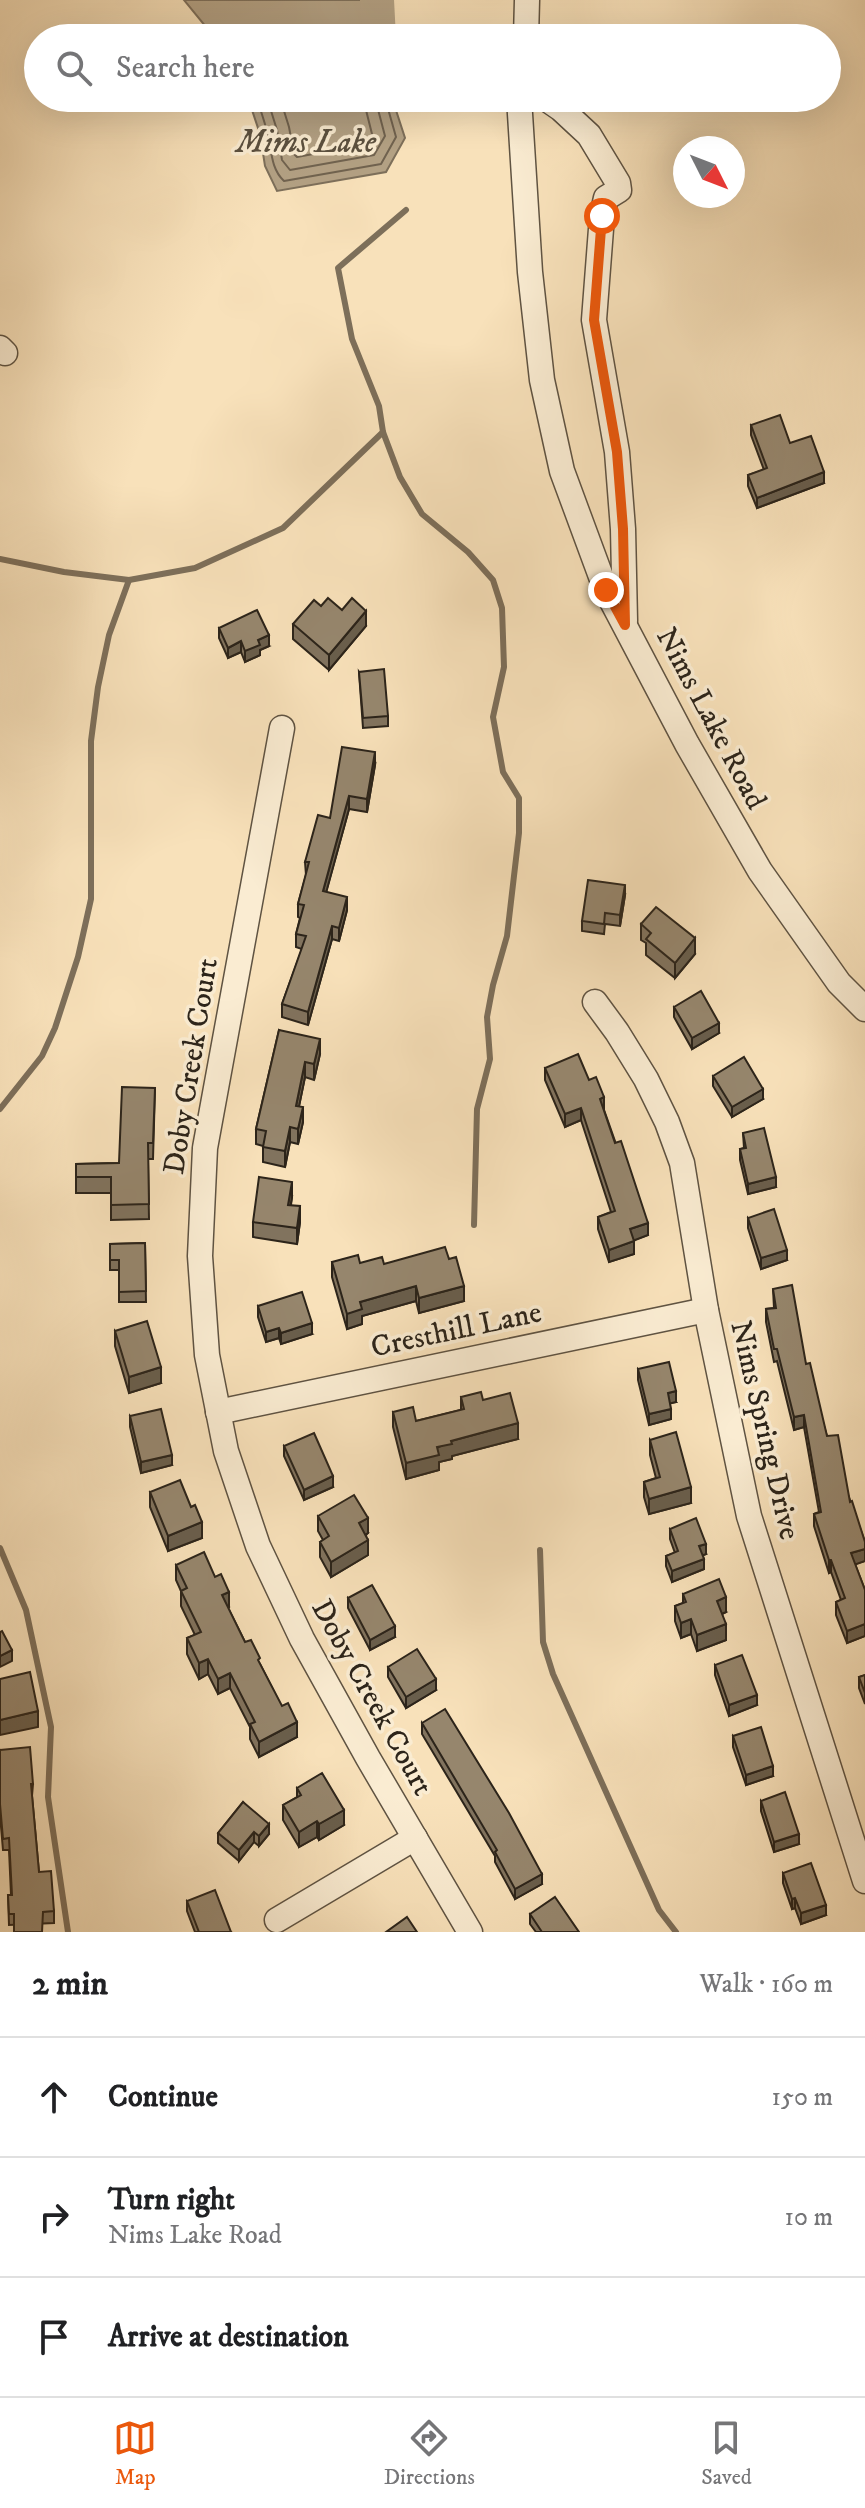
<!DOCTYPE html>
<meta charset="utf-8">
<style>
:root{--surface:#fff;--page:#f2f2f2;--text:#202124;--muted:#757577;--line:#e0e0e0;--accent:#ea580c}
body{margin:0;font-family:"IM FELL DW Pica",serif;background:var(--page);color:var(--text)}
.compass{position:absolute;left:673px;top:136px;width:72px;height:72px;border-radius:50%;background:var(--surface);box-shadow:0 8px 32px #0002;rotate:132deg}
.stop{position:absolute;width:24px;height:24px;margin:-18px;border:6px solid #ea580c;border-radius:50%;background:#fff}
.stop.end{background:#ea580c;border-color:#fff;box-shadow:0 2px 8px #0008}
.list{margin:0;padding:0;list-style:none}
h2{display:flex;justify-content:space-between;align-items:center;height:104px;margin:0;padding:0 32px;font-size:34px}
h2 small{font-size:26px;font-weight:400;color:var(--muted)}
.list li{display:grid;grid-template-columns:52px 1fr auto;gap:24px;align-items:center;box-sizing:border-box;height:120px;padding:0 32px;border-top:2px solid var(--line)}
.list b{display:block;font-size:30px;white-space:nowrap}
.list p{margin:0;font-size:26px;white-space:nowrap;color:var(--muted)}
.list em{font-size:26px;font-style:normal;color:var(--muted)}
.icon{flex:none;width:44px;height:44px;fill:none;stroke:currentColor;stroke-width:2;stroke-linecap:round;stroke-linejoin:round}
.map{position:relative;flex:none;width:865px;height:1932px;overflow:hidden}
.search{position:absolute;background:var(--surface);box-shadow:0 8px 32px #0002;left:24px;right:24px;top:24px;height:88px;display:flex;align-items:center;gap:20px;box-sizing:border-box;padding:0 28px;border-radius:44px;color:var(--muted);font-size:30px}
.sheet{height:464px;background:var(--surface)}
nav{display:flex;justify-content:space-around;align-items:center;box-sizing:border-box;height:112px;border-top:2px solid var(--line);background:var(--surface);font-size:22px;color:var(--muted)}
nav a{display:grid;justify-items:center;gap:4px}
nav .on{color:var(--accent)}
.map>svg:first-child{display:block}
</style>
<div class="map">
<svg width="865" height="1932" viewBox="0 0 865 1932">
<rect width="100%" height="100%" fill="#f8e1ba"/>
<filter id="stains"><feTurbulence type="fractalNoise" baseFrequency=".0025" numOctaves="4"/><feColorMatrix values="0 0 0 0 .2 0 0 0 0 .09 0 0 0 0 .02 0 0 0 .5 -.17"/></filter>
<radialGradient id="worn" r=".72"><stop offset=".6" stop-color="#630" stop-opacity="0"/><stop offset="1" stop-color="#630" stop-opacity=".3"/></radialGradient>
<!-- water -->
<g fill="#b3a184" stroke="#7d6f5a" stroke-width="2">
<polygon points="184,0 379,0 372,29 375,38 215,38"/>
<polygon points="248,98 392,98 405,138 386,172 277,191 265,166 260,134"/>
</g>
<g fill="none" stroke-linecap="round" stroke-linejoin="round">
<!-- shore -->
<g stroke="#70624f" stroke-width="2">
<path d="M257,98C260,109 264,120 267,131C272,149 270,168 284,181L381,164L396,137L385,98"/>
<polyline points="267,98 277,130 282,160 290,170 374,155 385,136 375,98"/>
<polyline points="280,98 289,127 294,154 297,157 367,144 372,134 363,98"/>
</g>
<!-- stream -->
<g stroke="#7d6f5a" stroke-width="6">
<polyline points="406,210 338,268 352,339 379,406 383,432 400,477 422,514 468,552 493,580 502,608 504,667 493,717 503,772 519,798 519,833 507,936 493,985 487,1017 490,1059 477,1109 474,1225"/>
<polyline points="0,559 64,572 129,580 195,568 283,528 383,432"/>
<polyline points="0,1109 42,1056 55,1028 78,957 91,899 91,741 98,687 109,635 129,580"/>
<polyline points="0,1548 26,1610 51,1727 48,1797 68,1932"/>
<polyline points="540,1550 543,1642 553,1674 659,1910 676,1932"/>
</g>
<!-- river -->
<polyline stroke="#b3a184" stroke-width="34" points="377,0 379,38"/>
<defs>
<g id="minor">
<polyline points="526,38 527,0"/>
<polyline points="519,98 530,272 542,380 562,471 606,590 687,744 760,871 839,983 865,1009"/>
<polyline points="545,98 561,109 589,135 618,183 619,190 606,198 602,216 594,320 617,452 623,529 625,621"/>
<polyline points="0,348 5,353"/>
<polyline points="282,728 205,1148 200,1256 207,1355 226,1451 258,1546 302,1639 368,1758 470,1932"/>
<polyline points="595,1002 617,1032 646,1079 667,1122 682,1163 706,1310 749,1516 865,1881"/>
<polyline points="218,1412 706,1310"/>
<polyline points="277,1920 415,1838"/>
</g>
</defs>
<!-- minor casing -->
<use href="#minor" stroke="#5f5342" stroke-width="27"/>
<!-- minor -->
<use href="#minor" stroke="#faecd2" stroke-width="24"/>
</g>
<!-- wall -->
<g fill="#81735e" stroke="#2c241a" stroke-width="2">
<polygon points="751,425 790,443 824,483 757,508 748,486 748,475 764,470 751,435"/>
<polygon points="321,606 342,610 366,626 329,670 293,639 293,624"/>
<polygon points="219,628 269,646 260,650 260,655 245,662 241,652 228,658 219,638"/>
<polygon points="359,672 388,716 388,726 363,728"/>
<polygon points="375,765 367,812 349,809 326,892 347,910 339,941 332,939 308,1025 282,1017 282,1004 302,949 296,947 296,934 300,918 298,917 298,904 306,875 305,862 330,818"/>
<polygon points="625,895 620,926 605,924 604,934 582,931 582,921"/>
<polygon points="641,924 695,954 675,978 646,955 646,943 641,940"/>
<polygon points="674,1007 719,1033 692,1049 674,1017"/>
<polygon points="279,1030 320,1054 314,1080 305,1077 299,1106 303,1122 298,1144 290,1142 285,1167 263,1162 263,1146 256,1144 256,1129"/>
<polygon points="545,1068 589,1080 604,1110 648,1235 634,1240 634,1254 609,1262 598,1229 598,1217 611,1212 581,1120 565,1127 545,1080"/>
<polygon points="713,1076 763,1099 732,1117 713,1086"/>
<polygon points="155,1088 153,1159 148,1159 149,1219 111,1220 111,1193 76,1193 76,1164 119,1163"/>
<polygon points="743,1133 776,1187 748,1194 740,1160 740,1149 744,1148"/>
<polygon points="292,1197 291,1205 300,1222 297,1244 253,1237 253,1222"/>
<polygon points="748,1218 787,1260 761,1269 748,1228"/>
<polygon points="145,1243 146,1302 119,1302 119,1270 110,1270 110,1244"/>
<polygon points="449,1259 464,1301 419,1313 416,1301 362,1316 362,1324 347,1329 332,1277 332,1262 384,1264"/>
<polygon points="773,1289 806,1364 827,1436 865,1542 865,1561 855,1564 865,1590 865,1636 847,1643 836,1615 836,1602 841,1600 831,1572 829,1573 814,1526 814,1514 819,1512 804,1427 794,1430 777,1361 774,1362 766,1322 766,1309 774,1308"/>
<polygon points="258,1306 312,1334 281,1344 279,1338 266,1342 258,1317"/>
<polygon points="115,1331 161,1383 129,1393 115,1346"/>
<polygon points="638,1369 676,1402 670,1403 671,1419 649,1425 638,1380"/>
<polygon points="461,1397 483,1400 518,1439 452,1456 452,1459 439,1462 439,1470 406,1479 393,1427 393,1412 416,1421 461,1410"/>
<polygon points="130,1416 172,1465 141,1473 130,1427"/>
<polygon points="650,1440 691,1503 649,1514 644,1497 644,1482 656,1478 650,1455"/>
<polygon points="284,1446 333,1487 304,1500 284,1456"/>
<polygon points="150,1492 191,1507 202,1538 168,1551 150,1507"/>
<polygon points="318,1516 368,1533 366,1535 368,1555 331,1577 320,1557 320,1542 323,1540 318,1531"/>
<polygon points="670,1529 706,1554 703,1555 704,1569 672,1582 666,1566 666,1556 675,1553 670,1539"/>
<polygon points="176,1565 229,1607 228,1608 245,1642 260,1664 297,1737 259,1757 250,1739 250,1727 230,1688 218,1694 208,1674 199,1679 187,1654 187,1638 195,1635 181,1606 181,1591 176,1580"/>
<polygon points="683,1594 726,1612 722,1614 726,1640 697,1651 691,1634 681,1638 675,1621 675,1606 683,1603"/>
<polygon points="348,1598 395,1637 370,1650 348,1608"/>
<polygon points="715,1665 757,1705 729,1716 715,1675"/>
<polygon points="388,1667 436,1690 406,1708 388,1677"/>
<polygon points="865,1675 865,1704 859,1688 859,1677"/>
<polygon points="422,1723 542,1884 515,1899 495,1862 495,1856 422,1734"/>
<polygon points="733,1736 773,1776 746,1785 733,1747"/>
<polygon points="0,1750 33,1784 32,1796 39,1872 54,1911 54,1923 9,1925 8,1895 11,1895 9,1850 3,1850 0,1815"/>
<polygon points="297,1788 344,1825 319,1840 317,1837 299,1847 283,1820 283,1805 297,1797"/>
<polygon points="761,1801 799,1844 774,1852 761,1811"/>
<polygon points="243,1802 269,1834 259,1846 254,1842 239,1861 218,1843 218,1833"/>
<polygon points="783,1873 826,1915 801,1924 795,1908 792,1909 783,1883"/>
<polygon points="187,1901 231,1932 195,1932 187,1911"/>
<polygon points="530,1914 579,1932 536,1932 530,1924"/>
</g>
<!-- shaded-wall -->
<g fill="#695e4c" stroke="#2c241a" stroke-width="2">
<polygon points="824,472 824,483 757,508 757,498"/>
<polygon points="366,611 366,626 329,670 329,655"/>
<polygon points="269,635 269,646 260,650 260,655 245,662 245,651 258,640"/>
<polygon points="241,641 241,652 228,658 228,648"/>
<polygon points="375,752 375,765 367,812 367,799"/>
<polygon points="349,796 349,809 323,904 323,891"/>
<polygon points="625,885 625,895 620,926 620,915"/>
<polygon points="347,897 347,910 339,941 339,928"/>
<polygon points="332,926 332,939 308,1025 308,1012"/>
<polygon points="695,938 695,954 675,978 675,963"/>
<polygon points="719,1023 719,1033 692,1049 692,1038"/>
<polygon points="320,1039 320,1054 314,1080 314,1064"/>
<polygon points="305,1062 305,1077 296,1121 296,1106"/>
<polygon points="763,1089 763,1099 732,1117 732,1107"/>
<polygon points="604,1097 604,1110 600,1111 600,1099"/>
<polygon points="303,1107 303,1122 298,1144 298,1129"/>
<polygon points="581,1108 581,1120 565,1127 565,1114"/>
<polygon points="290,1127 290,1142 285,1167 285,1151"/>
<polygon points="776,1177 776,1187 748,1194 748,1184"/>
<polygon points="292,1182 292,1197 288,1220 288,1205"/>
<polygon points="300,1206 300,1222 297,1244 297,1228"/>
<polygon points="648,1223 648,1235 630,1242 630,1229"/>
<polygon points="634,1241 634,1254 609,1262 609,1250"/>
<polygon points="787,1250 787,1260 761,1269 761,1258"/>
<polygon points="416,1286 416,1301 362,1316 362,1324 347,1329 347,1314 360,1302"/>
<polygon points="464,1286 464,1301 419,1313 419,1298"/>
<polygon points="312,1323 312,1334 281,1344 281,1333"/>
<polygon points="279,1328 279,1338 266,1342 266,1332"/>
<polygon points="161,1367 161,1383 129,1393 129,1377"/>
<polygon points="676,1391 676,1402 668,1404 668,1393"/>
<polygon points="671,1409 671,1419 649,1425 649,1414"/>
<polygon points="804,1415 804,1427 794,1430 794,1417"/>
<polygon points="518,1423 518,1439 452,1456 452,1459 439,1462 439,1470 406,1479 406,1463 451,1441"/>
<polygon points="172,1455 172,1465 141,1473 141,1462"/>
<polygon points="333,1476 333,1487 304,1500 304,1490"/>
<polygon points="691,1487 691,1503 649,1514 649,1499"/>
<polygon points="368,1518 368,1533 359,1538 359,1523"/>
<polygon points="202,1522 202,1538 168,1551 168,1536"/>
<polygon points="368,1540 368,1555 331,1577 331,1562"/>
<polygon points="706,1544 706,1554 699,1557 699,1546"/>
<polygon points="865,1549 865,1561 851,1566 851,1553"/>
<polygon points="704,1559 704,1569 672,1582 672,1571"/>
<polygon points="829,1560 831,1560 831,1572 829,1573"/>
<polygon points="229,1592 229,1607 222,1610 222,1595"/>
<polygon points="726,1597 726,1612 717,1616 717,1601"/>
<polygon points="691,1619 691,1634 681,1638 681,1623"/>
<polygon points="726,1624 726,1640 697,1651 697,1635"/>
<polygon points="865,1624 865,1636 847,1643 847,1631"/>
<polygon points="395,1626 395,1637 370,1650 370,1640"/>
<polygon points="12,1650 12,1661 0,1667 0,1656"/>
<polygon points="208,1659 208,1674 199,1679 199,1663"/>
<polygon points="230,1673 230,1688 218,1694 218,1679"/>
<polygon points="436,1679 436,1690 406,1708 406,1697"/>
<polygon points="757,1695 757,1705 729,1716 729,1705"/>
<polygon points="38,1711 38,1727 0,1735 0,1720"/>
<polygon points="297,1722 297,1737 259,1757 259,1742"/>
<polygon points="773,1766 773,1776 746,1785 746,1775"/>
<polygon points="344,1810 344,1825 319,1840 319,1824"/>
<polygon points="317,1821 317,1837 299,1847 299,1832"/>
<polygon points="269,1824 269,1834 259,1846 259,1836"/>
<polygon points="254,1832 254,1842 239,1861 239,1850"/>
<polygon points="799,1834 799,1844 774,1852 774,1842"/>
<polygon points="542,1874 542,1884 515,1899 515,1889"/>
<polygon points="795,1898 795,1908 792,1909 792,1899"/>
<polygon points="826,1905 826,1915 801,1924 801,1913"/>
</g>
<!-- building -->
<g fill="#96866d" stroke="#2c241a" stroke-width="2">
<polygon points="780,415 790,443 811,436 824,472 757,498 748,475 767,468 751,425"/>
<polygon points="328,598 342,610 352,598 366,611 329,655 293,624 314,600 321,606"/>
<polygon points="257,610 269,635 258,640 260,645 245,651 241,641 228,648 219,628"/>
<polygon points="384,669 388,716 363,718 359,672"/>
<polygon points="342,747 375,752 367,799 349,796 323,891 347,897 339,928 332,926 308,1012 282,1004 306,936 296,934 304,905 298,904 309,862 305,862 318,815 330,818"/>
<polygon points="588,880 625,885 620,915 605,913 604,924 582,921"/>
<polygon points="656,907 695,938 675,963 646,939 651,933 641,924"/>
<polygon points="701,991 719,1023 692,1038 674,1007"/>
<polygon points="279,1030 320,1039 314,1064 305,1062 296,1106 303,1107 298,1129 290,1127 285,1151 263,1147 266,1131 256,1129"/>
<polygon points="578,1054 589,1080 596,1077 604,1097 600,1099 615,1143 621,1141 648,1223 630,1229 634,1241 609,1250 598,1217 615,1211 581,1108 565,1114 545,1068"/>
<polygon points="744,1057 763,1089 732,1107 713,1076"/>
<polygon points="122,1087 155,1088 153,1143 148,1143 149,1204 111,1205 111,1177 76,1177 76,1164 119,1163"/>
<polygon points="764,1128 776,1177 748,1184 740,1149 746,1148 743,1133"/>
<polygon points="259,1177 292,1182 288,1205 300,1206 297,1228 253,1222"/>
<polygon points="774,1209 787,1250 761,1258 748,1218"/>
<polygon points="145,1243 146,1291 119,1292 119,1260 110,1260 110,1244"/>
<polygon points="445,1247 449,1259 456,1257 464,1286 419,1298 416,1286 360,1302 362,1309 347,1314 332,1262 358,1255 360,1263 382,1257 384,1264"/>
<polygon points="792,1285 806,1364 810,1363 827,1436 838,1435 850,1502 852,1501 865,1542 865,1549 851,1553 865,1590 865,1624 847,1631 836,1602 845,1598 831,1560 829,1560 814,1514 821,1512 804,1415 794,1417 777,1349 774,1349 766,1309 776,1308 773,1289"/>
<polygon points="302,1292 312,1323 281,1333 279,1328 266,1332 258,1306"/>
<polygon points="147,1321 161,1367 129,1377 115,1331"/>
<polygon points="669,1362 676,1391 668,1393 671,1409 649,1414 638,1369"/>
<polygon points="481,1392 483,1400 510,1393 518,1423 451,1441 452,1444 437,1447 439,1455 406,1463 393,1412 413,1407 416,1421 464,1409 461,1397"/>
<polygon points="161,1409 172,1455 141,1462 130,1416"/>
<polygon points="676,1432 691,1487 649,1499 644,1482 660,1477 650,1440"/>
<polygon points="314,1433 333,1476 304,1490 284,1446"/>
<polygon points="180,1480 191,1507 195,1505 202,1522 168,1536 150,1492"/>
<polygon points="354,1495 368,1518 359,1523 368,1540 331,1562 320,1542 329,1536 318,1516"/>
<polygon points="696,1518 706,1544 699,1546 704,1559 672,1571 666,1556 678,1551 670,1529"/>
<polygon points="204,1552 215,1577 221,1574 229,1592 222,1595 245,1642 251,1640 260,1658 258,1660 282,1706 288,1703 297,1722 259,1742 250,1724 255,1722 230,1673 218,1679 208,1659 199,1663 187,1638 201,1632 181,1591 187,1588 176,1565"/>
<polygon points="719,1579 726,1597 717,1601 726,1624 697,1635 691,1619 681,1623 675,1606 686,1602 683,1594"/>
<polygon points="372,1585 395,1626 370,1640 348,1598"/>
<polygon points="2,1631 12,1650 0,1656 0,1632"/>
<polygon points="417,1649 436,1679 406,1697 388,1667"/>
<polygon points="742,1655 757,1695 729,1705 715,1665"/>
<polygon points="30,1672 38,1711 0,1720 0,1679"/>
<polygon points="865,1675 865,1693 859,1677"/>
<polygon points="445,1709 509,1813 542,1874 515,1889 495,1852 497,1850 422,1723"/>
<polygon points="761,1727 773,1766 746,1775 733,1736"/>
<polygon points="30,1747 33,1784 31,1784 39,1872 51,1871 54,1911 43,1912 42,1932 14,1932 14,1914 9,1914 8,1895 12,1895 9,1838 3,1839 0,1804 0,1750"/>
<polygon points="322,1773 344,1810 319,1824 317,1821 299,1832 283,1805 301,1795 297,1788"/>
<polygon points="785,1792 799,1834 774,1842 761,1801"/>
<polygon points="243,1802 269,1824 259,1836 254,1832 239,1850 218,1833"/>
<polygon points="811,1863 826,1905 801,1913 795,1898 792,1899 783,1873"/>
<polygon points="215,1890 231,1932 199,1932 187,1901"/>
<polygon points="555,1897 579,1932 542,1932 530,1914"/>
<polygon points="407,1917 417,1932 386,1932"/>
</g>
<g fill="none" stroke-linecap="round" stroke-linejoin="round">
<!-- route -->
<polyline stroke="#ea580c" stroke-width="10" points="602,216 594,320 617,452 623,529 625,625 606,590"/>
</g>
<g text-anchor="middle" stroke-width="7" stroke-linejoin="round" paint-order="stroke">
<!-- street labels -->
<g font-size="30" fill="#2c241a" stroke="#faecd2">
<text transform="translate(712 718) rotate(62)" y="10">Nims Lake Road</text>
<text transform="translate(190 1066) rotate(-81)" y="10">Doby Creek Court</text>
<text transform="translate(456 1329) rotate(-12)" y="10">Cresthill Lane</text>
<text transform="translate(766 1430) rotate(77)" y="10">Nims Spring Drive</text>
<text transform="translate(373 1697) rotate(61)" y="10">Doby Creek Court</text>
</g>
<!-- water labels -->
<g font-size="32" font-style="italic" fill="#5b503f" stroke="#faecd2">
<text x="306" y="152">Mims Lake</text>
</g>
</g>
<rect width="100%" height="100%" filter="url(#stains)"/>
<rect width="100%" height="100%" fill="url(#worn)"/>
</svg>
<svg class="compass" viewBox="-18 -18 36 36"><path d="M0-13l5 13h-10z" fill="#e53935"/><path d="M0 13l5-13h-10z" fill="#757577"/></svg>
<div class="stop" style="left:602px;top:216px"></div>
<div class="stop end" style="left:606px;top:590px"></div>
<div class="search"><svg class="icon" aria-label="search" viewBox="0 0 24 24"><circle cx="10" cy="10" r="6"/><path d="M15 15l6 6"/></svg>Search here</div>
</div>
<section class="sheet">
<h2>2 min<small>Walk · 160 m</small></h2>
<ul class="list">
<li><svg class="icon" aria-label="ahead" viewBox="0 0 24 24"><path d="M12 20V5M6 11l6-6 6 6"/></svg><div><b>Continue</b></div><em>150 m</em></li>
<li><svg class="icon" aria-label="right" viewBox="0 0 24 24"><path d="M7 20v-9h11M14 6l5 5-5 5"/></svg><div><b>Turn right</b><p>Nims Lake Road</p></div><em>10 m</em></li>
<li><svg class="icon" aria-label="arrive" viewBox="0 0 24 24"><path d="M6 21V4h12l-3 4 3 4H6"/></svg><div><b>Arrive at destination</b></div></li>
</ul>
</section>
<nav>
<a class="on"><svg class="icon" aria-label="map" viewBox="0 0 24 24"><path d="M3 6l6-2 6 2 6-2v14l-6 2-6-2-6 2zM9 4v14M15 6v14"/></svg>Map</a>
<a><svg class="icon" aria-label="directions" viewBox="0 0 24 24"><path d="M12 3l9 9-9 9-9-9zM9 14v-3h6M13 9l2 2-2 2"/></svg>Directions</a>
<a><svg class="icon" aria-label="saved" viewBox="0 0 24 24"><path d="M7 4h10v16l-5-4-5 4z"/></svg>Saved</a>
</nav>
